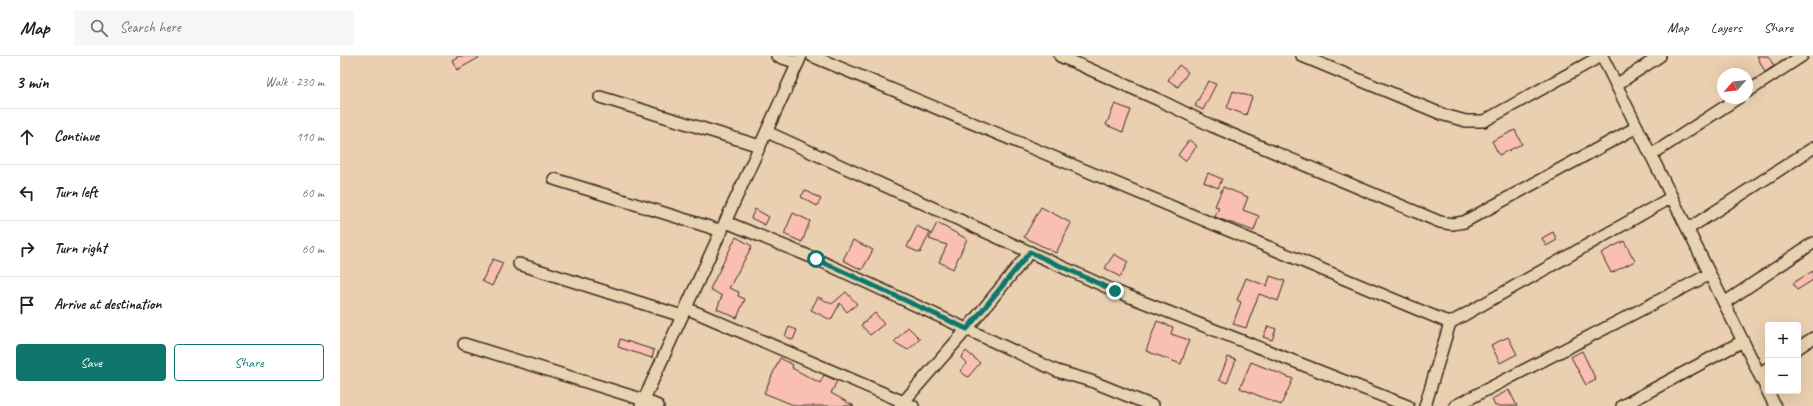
<!DOCTYPE html>
<meta charset="utf-8">
<style>
:root{--surface:#fff;--page:#f6f6f6;--text:#202124;--muted:#757577;--line:#e0e0e0;--accent:#0f766e}
body{margin:0;font-family:Caveat,sans-serif;background:var(--page);color:var(--text)}
.controls{position:absolute;right:12px;bottom:12px;display:grid;overflow:hidden;border-radius:4px;box-shadow:0 4px 16px #0002}
.controls button{width:36px;height:36px;display:grid;place-items:center;padding:0;border:0;border-bottom:1px solid var(--line);background:var(--surface);color:var(--text);font:20px sans-serif}
.compass{position:absolute;left:1377px;top:12px;width:36px;height:36px;border-radius:50%;background:var(--surface);box-shadow:0 4px 16px #0002;rotate:243deg}
.stop{position:absolute;width:12px;height:12px;margin:-9px;border:3px solid #0f766e;border-radius:50%;background:#fff}
.stop.end{background:#0f766e;border-color:#fff;box-shadow:0 1px 4px #0008}
.list{margin:0;padding:0;list-style:none}
h2{display:flex;justify-content:space-between;align-items:center;height:52px;margin:0;padding:0 16px;font-size:17px}
h2 small{font-size:13px;font-weight:400;color:var(--muted)}
.list li{display:grid;grid-template-columns:26px 1fr auto;gap:12px;align-items:center;box-sizing:border-box;height:56px;padding:0 16px;border-top:1px solid var(--line)}
.list b{display:block;font-size:15px;white-space:nowrap}
.list em{font-size:13px;font-style:normal;color:var(--muted)}
.actions{display:flex;gap:8px;padding:12px 16px}
.actions a{flex:1;padding:9px 0;border:1px solid var(--accent);border-radius:4px;text-align:center;font-size:14px;color:var(--accent)}
.actions .main{background:var(--accent);color:#fff}
.icon{flex:none;width:22px;height:22px;fill:none;stroke:currentColor;stroke-width:2;stroke-linecap:round;stroke-linejoin:round}
.map{position:relative;flex:none;width:1473px;height:350px;overflow:hidden}
header{display:flex;align-items:center;gap:24px;box-sizing:border-box;height:56px;padding:0 20px;background:var(--surface);border-bottom:1px solid var(--line)}
header strong{font-size:19px}
nav{display:flex;gap:22px;margin-inline-start:auto;font-size:14px}
.search{width:280px;height:36px;background:var(--page);display:flex;align-items:center;gap:10px;box-sizing:border-box;padding:0 14px;border-radius:4px;color:var(--muted);font-size:15px}
main{display:flex}
aside{flex:1;background:var(--surface)}
.map>svg:first-child{display:block}
</style>
<header>
<strong>Map</strong>
<div class="search"><svg class="icon" aria-label="search" viewBox="0 0 24 24"><circle cx="10" cy="10" r="6"/><path d="M15 15l6 6"/></svg>Search here</div>
<nav><a>Map</a><a>Layers</a><a>Share</a></nav>
</header>
<main>
<aside>
<h2>3 min<small>Walk · 230 m</small></h2>
<ul class="list">
<li><svg class="icon" aria-label="ahead" viewBox="0 0 24 24"><path d="M12 20V5M6 11l6-6 6 6"/></svg><div><b>Continue</b></div><em>110 m</em></li>
<li><svg class="icon" aria-label="left" viewBox="0 0 24 24"><path d="M17 20v-9H6M10 6l-5 5 5 5"/></svg><div><b>Turn left</b></div><em>60 m</em></li>
<li><svg class="icon" aria-label="right" viewBox="0 0 24 24"><path d="M7 20v-9h11M14 6l5 5-5 5"/></svg><div><b>Turn right</b></div><em>60 m</em></li>
<li><svg class="icon" aria-label="arrive" viewBox="0 0 24 24"><path d="M6 21V4h12l-3 4 3 4H6"/></svg><div><b>Arrive at destination</b></div></li>
</ul>
<div class="actions"><a class="main">Save</a><a>Share</a></div>
</aside>
<div class="map">
<svg width="1473" height="350" viewBox="0 0 1473 350">
<rect width="100%" height="100%" fill="#ebcfb1"/>
<filter id="ink" filterUnits="userSpaceOnUse"><feTurbulence type="fractalNoise" baseFrequency=".025" numOctaves="2"/><feDisplacementMap in="SourceGraphic" scale="8" xChannelSelector="R" yChannelSelector="G"/><feConvolveMatrix kernelMatrix="1 2 1 2 8 2 1 2 1" color-interpolation-filters="sRGB"/></filter>
<g filter="url(#ink)">
<!-- building -->
<g fill="#f9bfb3" stroke="#3b2a1e">
<polygon points="119,0 142,0 117,14 112,4"/>
<polygon points="1417,0 1428,0 1434,10 1425,16"/>
<polygon points="839,9 848,16 838,31 828,24"/>
<polygon points="868,25 876,28 863,54 855,50"/>
<polygon points="893,35 912,41 906,59 887,52"/>
<polygon points="775,48 791,54 783,76 766,69"/>
<polygon points="1175,74 1182,88 1159,99 1152,85"/>
<polygon points="849,84 857,90 845,105 838,99"/>
<polygon points="868,117 882,123 878,132 864,126"/>
<polygon points="883,131 908,141 903,154 919,160 914,175 875,161 879,151 875,150"/>
<polygon points="465,134 481,143 477,150 461,141"/>
<polygon points="701,151 731,167 716,197 684,181"/>
<polygon points="415,153 429,161 425,169 411,162"/>
<polygon points="453,157 470,165 462,186 444,178"/>
<polygon points="597,167 627,183 613,213 599,206 607,189 589,183"/>
<polygon points="577,170 590,177 580,197 567,191"/>
<polygon points="1213,176 1217,184 1206,190 1202,182"/>
<polygon points="396,181 412,190 389,232 399,236 398,240 405,243 397,262 377,253 382,240 370,233"/>
<polygon points="513,184 533,194 522,214 503,204"/>
<polygon points="1284,185 1295,205 1271,217 1261,197"/>
<polygon points="774,198 788,206 780,221 765,212"/>
<polygon points="153,203 163,207 152,230 142,225"/>
<polygon points="1473,215 1473,224 1457,234 1453,227"/>
<polygon points="930,220 945,225 938,245 919,238 906,272 893,268 901,246 897,244 906,222 927,230"/>
<polygon points="506,236 517,248 507,256 500,247 491,264 471,254 478,241 492,248"/>
<polygon points="535,257 544,268 530,279 521,269"/>
<polygon points="817,265 833,271 831,278 849,284 841,308 806,295"/>
<polygon points="928,270 936,273 932,284 923,281"/>
<polygon points="449,271 457,274 453,284 445,280"/>
<polygon points="568,271 580,283 568,294 554,286"/>
<polygon points="1168,281 1177,298 1160,307 1151,289"/>
<polygon points="280,283 314,294 312,302 278,291"/>
<polygon points="626,295 640,307 628,321 620,315 627,307 621,302"/>
<polygon points="1242,295 1256,324 1246,329 1231,301"/>
<polygon points="888,301 896,304 887,327 879,324"/>
<polygon points="440,302 453,309 452,312 480,327 484,319 497,325 491,337 514,350 456,350 424,337"/>
<polygon points="911,306 953,323 941,349 900,332"/>
<polygon points="1169,334 1177,350 1155,350 1152,343"/>
</g>
<g fill="none" stroke-linecap="round" stroke-linejoin="round">
<defs>
<g id="street">
<polyline points="437,0 458,7"/>
<polyline points="472,0 1110,267"/>
<polyline points="720,0 819,44 872,70 1100,166 1112,168 1124,166 1297,71"/>
<polyline points="962,0 1104,59 1126,65 1144,65 1261,0"/>
<polyline points="1262,0 1435,350"/>
<polyline points="1276,29 1320,0"/>
<polyline points="1407,36 1462,0"/>
<polyline points="260,41 420,90"/>
<polyline points="427,76 775,235 1068,350"/>
<polyline points="1311,99 1398,42"/>
<polyline points="214,123 382,175"/>
<polyline points="386,166 476,203 717,315 751,325 813,350"/>
<polyline points="1348,173 1473,92"/>
<polyline points="179,208 342,260"/>
<polyline points="1384,247 1473,187"/>
<polyline points="346,252 573,350"/>
<polyline points="124,288 304,344 318,350"/>
<polyline points="1458,292 1473,282"/>
<polyline points="1419,318 1428,312"/>
<polyline points="301,350 461,0"/>
<polyline points="560,350 627,273 690,196"/>
<polyline points="1085,350 1110,267 1332,141"/>
<polyline points="1115,350 1370,218"/>
<polyline points="1282,350 1403,285"/>
</g>
</defs>
<!-- street casing -->
<use href="#street" stroke="#3b2a1e" stroke-width="14"/>
<!-- street -->
<use href="#street" stroke="#e8d3b1" stroke-width="11"/>
</g>
</g>
<g fill="none" stroke-linecap="round" stroke-linejoin="round" filter="url(#ink)">
<!-- route -->
<polyline stroke="#0f766e" stroke-width="5" points="476,203 627,273 690,196 775,235"/>
</g>
</svg>
<div class="controls">
<button>+</button>
<button>−</button>
</div>
<svg class="compass" viewBox="-18 -18 36 36"><path d="M0-13l5 13h-10z" fill="#e53935"/><path d="M0 13l5-13h-10z" fill="#757577"/></svg>
<div class="stop" style="left:476px;top:203px"></div>
<div class="stop end" style="left:775px;top:235px"></div>
</div>
</main>
